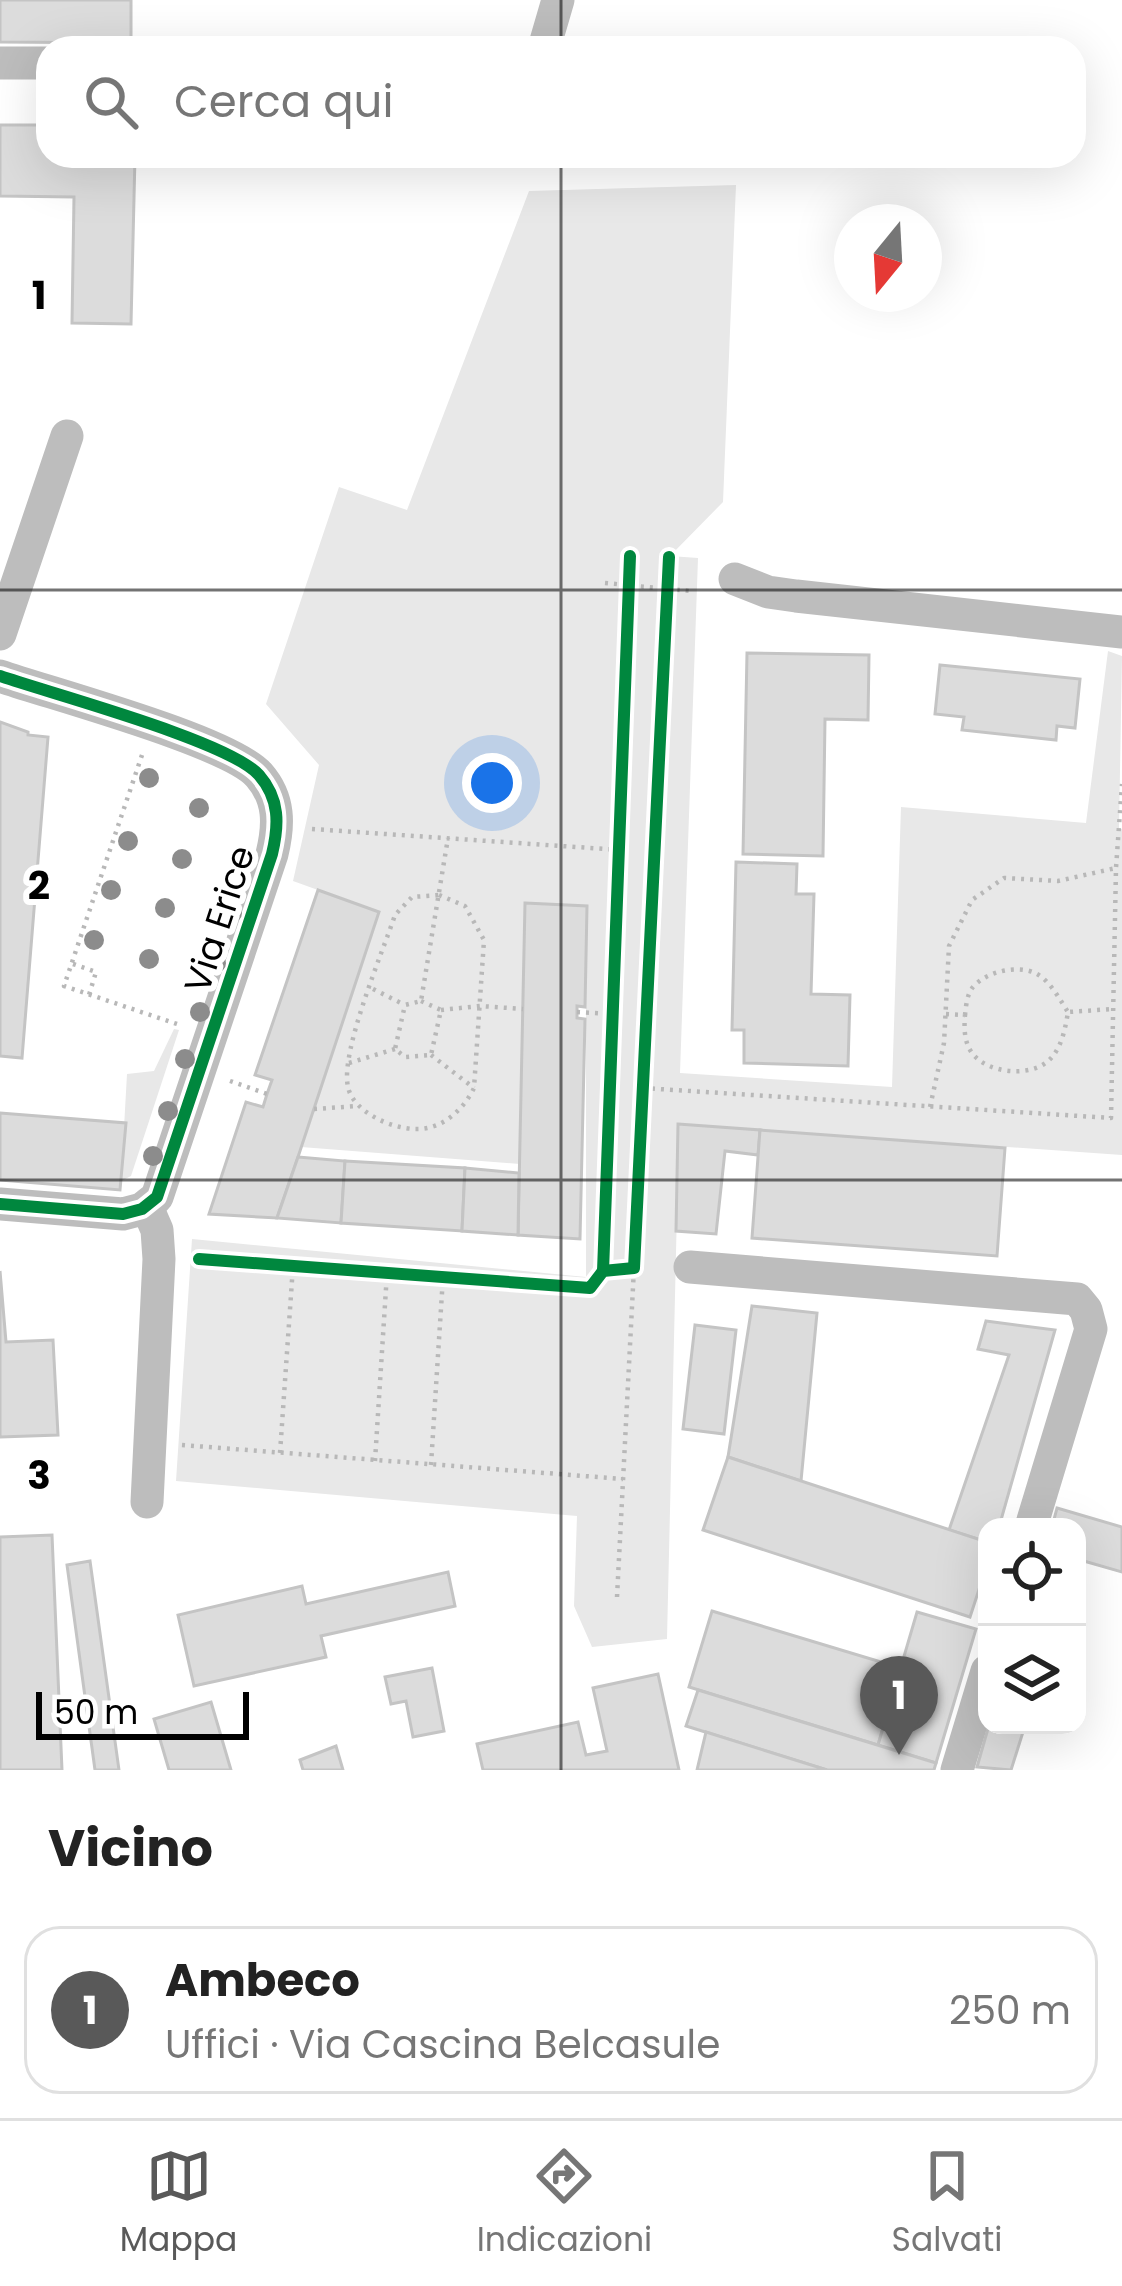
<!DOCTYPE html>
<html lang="it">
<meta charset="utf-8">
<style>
:root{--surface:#fff;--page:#f6f6f6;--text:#222;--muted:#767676;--line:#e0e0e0;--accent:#595959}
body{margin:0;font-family:Poppins,sans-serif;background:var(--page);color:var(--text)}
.controls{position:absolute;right:36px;bottom:36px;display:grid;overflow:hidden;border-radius:24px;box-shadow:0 12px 48px #0002}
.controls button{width:108px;height:108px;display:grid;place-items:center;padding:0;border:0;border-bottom:3px solid var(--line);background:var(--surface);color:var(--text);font:60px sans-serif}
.compass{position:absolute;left:834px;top:204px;width:108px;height:108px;border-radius:50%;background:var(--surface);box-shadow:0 12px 48px #0002;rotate:198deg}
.scale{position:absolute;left:36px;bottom:30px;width:213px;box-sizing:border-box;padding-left:12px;border:6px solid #000;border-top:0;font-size:33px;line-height:42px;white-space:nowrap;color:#000;-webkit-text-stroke:9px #fff;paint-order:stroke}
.you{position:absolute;left:492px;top:783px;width:42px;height:42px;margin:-30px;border:9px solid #fff;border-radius:50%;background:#1a73e8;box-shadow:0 0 0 18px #1a73e833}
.badge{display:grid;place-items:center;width:78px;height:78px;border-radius:50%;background:var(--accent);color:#fff;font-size:39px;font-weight:700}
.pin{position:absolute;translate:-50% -99px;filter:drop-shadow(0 3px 6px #0008)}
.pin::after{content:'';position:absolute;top:63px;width:42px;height:36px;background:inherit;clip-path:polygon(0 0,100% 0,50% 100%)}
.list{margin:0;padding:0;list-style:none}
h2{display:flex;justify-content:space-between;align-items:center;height:156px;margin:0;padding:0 48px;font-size:51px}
h2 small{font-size:39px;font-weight:400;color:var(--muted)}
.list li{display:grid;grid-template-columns:78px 1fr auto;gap:36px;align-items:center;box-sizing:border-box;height:168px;margin:0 24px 24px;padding:0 24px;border:3px solid var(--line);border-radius:36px}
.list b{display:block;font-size:45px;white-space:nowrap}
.list p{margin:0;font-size:39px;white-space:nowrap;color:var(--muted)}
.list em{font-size:39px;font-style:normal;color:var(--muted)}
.icon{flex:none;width:66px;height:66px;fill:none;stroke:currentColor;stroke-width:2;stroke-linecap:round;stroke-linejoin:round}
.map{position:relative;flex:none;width:1122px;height:1770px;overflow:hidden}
.search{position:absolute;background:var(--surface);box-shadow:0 12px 48px #0002;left:36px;right:36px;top:36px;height:132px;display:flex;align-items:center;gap:30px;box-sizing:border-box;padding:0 42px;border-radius:36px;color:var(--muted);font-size:45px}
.sheet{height:348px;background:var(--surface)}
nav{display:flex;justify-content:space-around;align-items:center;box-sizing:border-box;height:168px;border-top:3px solid var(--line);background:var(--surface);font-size:33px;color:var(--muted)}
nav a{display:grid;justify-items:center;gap:6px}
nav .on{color:var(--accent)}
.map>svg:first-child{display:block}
</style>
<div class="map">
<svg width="1122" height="1770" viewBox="0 0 1122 1770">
<rect width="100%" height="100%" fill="#fff"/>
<!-- green -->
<g fill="#e8e8e8">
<polygon points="736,185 723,502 670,556 698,558 680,1073 892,1087 901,807 1086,823 1108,651 1122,656 1119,828 1122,829 1122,1155 679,1124 667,1639 592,1647 574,1606 577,1516 176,1481 192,1239 586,1277 586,906 525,904 520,1164 301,1147 379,912 293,881 319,765 266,704 339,487 407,510 529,191"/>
<polygon points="174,1029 179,1030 131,1176 121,1181 127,1074 154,1071"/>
</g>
<!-- building -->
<g fill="#dcdcdc" stroke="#c4c4c4" stroke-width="3">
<polygon points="0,0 131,0 131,43 0,42"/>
<polygon points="0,125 48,125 48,156 135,156 131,324 72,323 74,197 0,196"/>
<polygon points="747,653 869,655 868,720 825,719 823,856 743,854"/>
<polygon points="940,665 1080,679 1075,728 1057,726 1056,740 962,730 964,717 935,714"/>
<polygon points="0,722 28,732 28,735 48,737 22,1058 0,1056"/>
<polygon points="736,862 797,864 796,894 814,894 811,994 850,995 848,1066 744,1063 744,1030 732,1030"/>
<polygon points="318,890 379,912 298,1157 277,1218 209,1214 246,1102 263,1107 267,1094 272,1080 255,1075"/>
<polygon points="525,903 587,906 585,1007 577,1006 577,1018 585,1019 580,1239 518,1235"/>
<polygon points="0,1113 126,1123 120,1190 0,1180"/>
<polygon points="678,1124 760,1130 758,1155 725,1151 716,1234 676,1231"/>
<polygon points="760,1130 1005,1148 997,1256 752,1238"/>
<polygon points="298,1157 345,1161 341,1223 277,1218"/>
<polygon points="345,1161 465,1168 462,1231 341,1223"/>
<polygon points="465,1168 519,1173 518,1235 462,1231"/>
<polygon points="0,1271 6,1342 53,1340 58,1435 0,1437"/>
<polygon points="752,1306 817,1313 801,1481 728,1457"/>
<polygon points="986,1321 1055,1330 999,1527 987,1527 987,1542 949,1530 1009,1355 978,1349"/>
<polygon points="695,1325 736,1330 724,1434 683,1429"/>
<polygon points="728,1457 987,1542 987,1565 970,1617 703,1530"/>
<polygon points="1057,1508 1122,1527 1122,1572 1077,1559 1077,1527 1052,1527"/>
<polygon points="52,1535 62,1770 0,1770 0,1537"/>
<polygon points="90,1561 119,1770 95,1770 67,1565"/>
<polygon points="448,1572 455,1606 321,1636 326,1657 194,1686 178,1615 302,1586 306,1604"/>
<polygon points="712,1611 901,1668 878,1745 689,1687"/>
<polygon points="917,1612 976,1629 936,1763 878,1745"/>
<polygon points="432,1668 444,1731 413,1737 406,1701 391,1704 385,1677"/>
<polygon points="658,1674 679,1770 483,1770 477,1744 578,1722 586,1755 607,1751 593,1688"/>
<polygon points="698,1690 936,1763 934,1770 827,1770 686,1726"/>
<polygon points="211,1702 231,1770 169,1770 154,1719"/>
<polygon points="989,1725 1023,1732 1011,1770 977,1767"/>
<polygon points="706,1732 827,1770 697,1770"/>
<polygon points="336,1746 343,1770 303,1770 300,1760"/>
</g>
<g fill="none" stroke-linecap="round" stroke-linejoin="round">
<!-- path -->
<g stroke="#b8b8b8" stroke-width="4.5" stroke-dasharray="3 6" stroke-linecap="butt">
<polyline points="605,583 690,591"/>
<polyline points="142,755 64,986 180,1025"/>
<polyline points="312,829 620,850"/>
<path d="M439,895L465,906L484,940L474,1088C464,1109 442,1130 416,1129C392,1129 353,1112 348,1087C340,1052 382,954 395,915L412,897Z"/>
<polyline points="73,964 96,972 89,995"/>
<polyline points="373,989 405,1005"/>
<polyline points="421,1001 441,1010 431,1055 405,1057 395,1049 405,1005 421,1001 448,838"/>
<polyline points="441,1010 480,1006 523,1009"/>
<polyline points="577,1012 613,1014"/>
<path d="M946,1014L965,1015C964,1028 964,1042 972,1053C986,1072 1024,1077 1044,1064C1061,1053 1065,1030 1068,1012L1113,1009"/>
<path d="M965,1015C966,1006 967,994 973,987C987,971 1019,964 1037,974C1051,982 1060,1000 1068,1012"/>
<polyline points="431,1055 474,1088"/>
<polyline points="349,1063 395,1049"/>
<polyline points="230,1081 267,1094"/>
<polyline points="643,1088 1111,1118 1116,868 1122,784"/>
<polyline points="930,1107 944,1043 949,946 972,900 1004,878 1058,881 1116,868"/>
<polyline points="314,1109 358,1106"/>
<polyline points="182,1445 623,1479"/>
<polyline points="280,1453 293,1266"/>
<polyline points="375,1461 387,1273"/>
<polyline points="431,1465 443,1277"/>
<polyline points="617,1597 634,1268"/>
</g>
<!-- street -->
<g stroke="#bdbdbd" stroke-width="33">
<polyline points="544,48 558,0"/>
<polyline points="0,63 48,63"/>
<polyline points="735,579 768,592 796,596 1122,632"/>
<polyline points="0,634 67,436"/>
<path d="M0,676C52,694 229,741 259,775C280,799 279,825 272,854L157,1197L142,1209L123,1214L0,1204"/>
<polyline points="147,1207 157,1230 159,1259 147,1502"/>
<polyline points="690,1267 1077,1299 1086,1310 1091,1329 1031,1527"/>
<polyline points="957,1770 987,1671"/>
</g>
<defs>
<g id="cycleway">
<path d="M0,676C52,694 229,741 259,775C280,799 279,825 272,854L157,1197L142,1209L123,1214L0,1204"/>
<polyline points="199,1259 590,1288 603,1271 634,1268 669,557"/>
<polyline points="603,1271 630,556"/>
</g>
</defs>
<!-- cycleway casing -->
<use href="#cycleway" stroke="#fff" stroke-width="20"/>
<!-- cycleway -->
<use href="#cycleway" stroke="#00873e" stroke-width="12"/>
</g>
<!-- trees -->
<g fill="#8c8c8c">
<circle cx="149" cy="778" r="10"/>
<circle cx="199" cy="808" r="10"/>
<circle cx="128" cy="841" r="10"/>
<circle cx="182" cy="859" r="10"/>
<circle cx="111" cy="890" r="10"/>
<circle cx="165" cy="908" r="10"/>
<circle cx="232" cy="913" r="10"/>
<circle cx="94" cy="940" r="10"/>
<circle cx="149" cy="959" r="10"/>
<circle cx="216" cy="963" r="10"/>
<circle cx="200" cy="1012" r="10"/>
<circle cx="185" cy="1059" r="10"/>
<circle cx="168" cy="1111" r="10"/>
<circle cx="153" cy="1156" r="10"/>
</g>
<!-- grid -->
<path fill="none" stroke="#000" stroke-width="3" stroke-opacity="0.55" d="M561,0V48M561,156V1770M0,590H1122M0,1180H1122"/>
<g text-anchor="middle" stroke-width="12" stroke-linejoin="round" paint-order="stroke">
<!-- street labels -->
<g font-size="36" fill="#000" stroke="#fff">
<text transform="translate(219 919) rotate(-72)" y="13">Via Erice</text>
</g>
</g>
<g font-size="39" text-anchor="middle" font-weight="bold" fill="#000" stroke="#fff" stroke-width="12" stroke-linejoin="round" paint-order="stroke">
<text x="39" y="309">1</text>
<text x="39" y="899">2</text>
<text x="39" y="1489">3</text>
</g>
</svg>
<div class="controls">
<button><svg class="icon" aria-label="locate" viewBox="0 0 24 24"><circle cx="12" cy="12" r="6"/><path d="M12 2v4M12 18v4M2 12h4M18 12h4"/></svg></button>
<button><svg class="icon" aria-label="layers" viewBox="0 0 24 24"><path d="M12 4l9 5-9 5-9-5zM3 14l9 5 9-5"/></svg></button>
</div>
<svg class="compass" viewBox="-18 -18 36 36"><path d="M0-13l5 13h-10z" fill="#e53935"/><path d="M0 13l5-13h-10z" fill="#767676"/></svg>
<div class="scale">50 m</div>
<div class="you"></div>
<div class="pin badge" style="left:899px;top:1755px">1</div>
<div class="search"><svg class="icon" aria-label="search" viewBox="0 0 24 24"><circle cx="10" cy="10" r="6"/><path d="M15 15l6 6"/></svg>Cerca qui</div>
</div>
<section class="sheet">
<h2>Vicino<small></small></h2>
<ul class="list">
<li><span class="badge">1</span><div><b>Ambeco</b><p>Uffici · Via Cascina Belcasule</p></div><em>250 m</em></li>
</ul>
</section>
<nav>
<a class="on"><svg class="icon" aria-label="map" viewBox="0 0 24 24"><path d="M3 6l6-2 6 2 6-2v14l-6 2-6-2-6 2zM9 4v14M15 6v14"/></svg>Mappa</a>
<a><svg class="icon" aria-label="directions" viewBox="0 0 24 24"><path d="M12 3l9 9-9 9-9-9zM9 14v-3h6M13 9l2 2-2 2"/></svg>Indicazioni</a>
<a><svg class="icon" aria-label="saved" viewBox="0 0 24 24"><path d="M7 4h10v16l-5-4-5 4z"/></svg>Salvati</a>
</nav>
